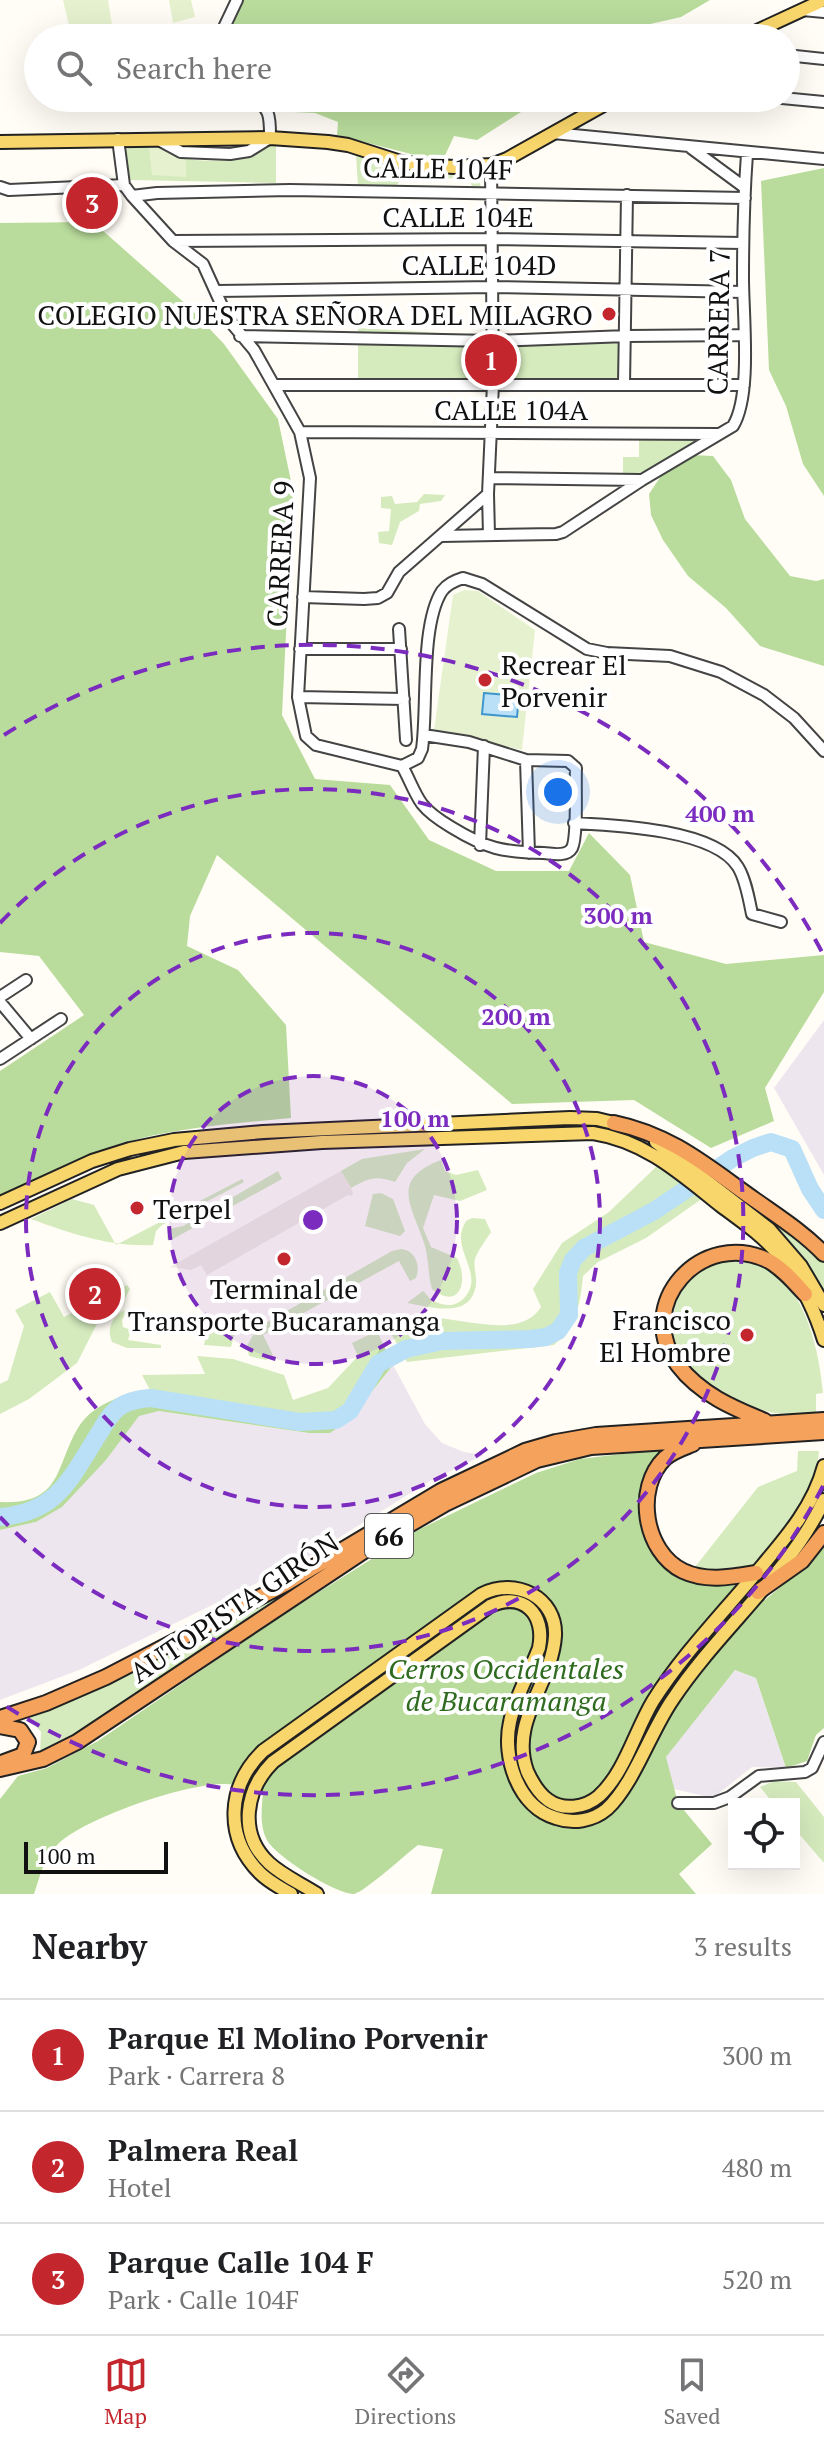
<!DOCTYPE html>
<html lang="en">
<head>
<meta charset="utf-8">
<style>
  body { margin:0; font-family:"PT Serif",serif; background:#f6f6f6; color:#202124 }
  .controls { position:absolute; right:24px; bottom:24px; display:grid; overflow:hidden; border-radius:0px; box-shadow:0 8px 32px #0002 }
  .controls button { width:72px; height:72px; display:grid; place-items:center; padding:0; border:0; border-bottom:2px solid #e0e0e0; background:#fff; color:#202124; font:40px sans-serif }
  .scale { position:absolute; left:24px; bottom:20px; width:144px; box-sizing:border-box; padding-left:8px; border:4px solid #111; border-top:0; font-size:22px; line-height:28px; white-space:nowrap; color:#111; -webkit-text-stroke:6px #fff; paint-order:stroke }
  .you { position:absolute; left:558px; top:792px; width:28px; height:28px; margin:-20px; border:6px solid #fff; border-radius:50%; background:#1a73e8; box-shadow:0 0 0 12px #1a73e833 }
  .badge { display:grid; place-items:center; width:52px; height:52px; border-radius:50%; background:#c4262e; color:#fff; font-size:26px; font-weight:700 }
  .pin { position:absolute; translate:-50% -50%; border:4px solid #fff; box-shadow:0 2px 8px #0006 }
  .list { margin:0; padding:0; list-style:none }
  h2 { display:flex; justify-content:space-between; align-items:center; height:104px; margin:0; padding:0 32px; font-size:34px }
  h2 small { font-size:26px; font-weight:400; color:#757577 }
  .list li { display:grid; grid-template-columns:52px 1fr auto; gap:24px; align-items:center; box-sizing:border-box; height:112px; padding:0 32px; border-top:2px solid #e0e0e0 }
  .list b { display:block; font-size:30px; white-space:nowrap }
  .list p { margin:0; font-size:26px; white-space:nowrap; color:#757577 }
  .list em { font-size:26px; font-style:normal; color:#757577 }
  .icon { flex:none; width:44px; height:44px; fill:none; stroke:currentColor; stroke-width:2; stroke-linecap:round; stroke-linejoin:round }
  .map { position:relative; flex:none; width:824px; height:1894px; overflow:hidden }
  .search { position:absolute; background:#fff; box-shadow:0 8px 32px #0002; left:24px; right:24px; top:24px; height:88px; display:flex; align-items:center; gap:20px; box-sizing:border-box; padding:0 28px; border-radius:44px; color:#757577; font-size:30px }
  .sheet { height:440px; background:#fff }
  nav { display:flex; justify-content:space-around; align-items:center; box-sizing:border-box; height:112px; border-top:2px solid #e0e0e0; background:#fff; font-size:22px; color:#757577 }
  nav a { display:grid; justify-items:center; gap:4px }
  nav .on { color:#c4262e }
  .map>svg:first-child { display:block }
  .industrial { fill:#eee6ef }
  .green { fill:#d5ebbd }
  .forest { fill:#b9dc9c }
  .pitch { fill:#e6f2cf }
  .plaza { fill:#f1ede2 }
  .water { fill:#b9e0f7; stroke:#3f96cf; stroke-width:2 }
  .lines { fill:none; stroke-linecap:round; stroke-linejoin:round }
  .river { stroke:#b9e0f7; stroke-width:18 }
  .minor-casing { stroke:#444; stroke-width:14 }
  .major-casing { stroke:#222; stroke-width:16 }
  .highway-casing { stroke:#222; stroke-width:18 }
  .minor { stroke:#fff; stroke-width:10 }
  .major { stroke:#f9d66b; stroke-width:12 }
  .highway { stroke:#f5a25d; stroke-width:14 }
  .ring { fill:none; stroke:#7b2cbf; stroke-width:4; stroke-dasharray:14 10 }
  .poi-dot { fill:#c4262e; stroke:#fff; stroke-width:3 }
  .labels { text-anchor:middle; dominant-baseline:central; stroke-width:8; stroke-linejoin:round; paint-order:stroke }
  .shield { fill:#fff; stroke:#585858; stroke-width:2 }
  .shield-label { font-size:26px; font-weight:bold; fill:#111 }
  .street-label { font-size:28px; fill:#111; stroke:#fff }
  .poi-label { font-size:28px; fill:#111; stroke:#fff; text-anchor:end }
  .park-label { font-size:28px; font-style:italic; fill:#2f6b1f; stroke:#fff }
  .centre { fill:#7b2cbf; stroke:#fff; stroke-width:4 }
  .ring-label { font-size:24px; text-anchor:middle; font-weight:bold; fill:#7b2cbf; stroke:#fff; stroke-width:8; stroke-linejoin:round; paint-order:stroke }
</style>
</head>
<body>
<div class="map">
<svg width="824" height="1894" viewBox="0 0 824 1894">
  <rect width="100%" height="100%" fill="#fffdf5"/>
  <path class="industrial" d="M824,1020V1175L774,1088Z
    M393,1365L425,1424L442,1443L464,1452L484,1455L430,1481L303,1560L239,1592L79,1670L0,1700V1530L36,1522L106,1460L139,1415L159,1411L309,1433L349,1420Z
    M735,1670L756,1678L786,1768L752,1767L713,1798L674,1789L665,1757Z"/>
  <path class="green" d="M276,140V183L130,180L126,177L124,151C148,132 171,157 195,160C217,162 236,159 257,154L260,148Z
    M356,155L426,174L477,175L481,187H472L470,179L461,178L401,180L395,187L358,186Z
    M112,193L119,211L102,215L89,208L71,210L68,199Z
    M358,328L493,336L626,335L623,385L358,383Z
    M713,432C684,451 659,472 623,476V457H639V434Z
    M424,494L445,495L441,501L420,504L419,511L400,522L392,545L379,543L378,532L389,531L391,509L381,508V497L392,496L395,504L417,502Z
    M425,1149L407,1163L395,1182C376,1175 368,1178 351,1188L341,1171L362,1159Z
    M441,1160L445,1171L456,1175L478,1170L487,1190L460,1201L434,1195L423,1228L431,1247L457,1258C469,1281 460,1311 432,1289C428,1275 429,1261 425,1246C413,1207 388,1180 441,1160Z
    M658,1165L703,1198L646,1238L598,1262L583,1276C580,1306 577,1323 554,1345L407,1362L387,1326C397,1322 407,1318 417,1317C453,1314 519,1343 541,1307L533,1289L562,1243L609,1212Z
    M278,1171L282,1179L171,1240L167,1239L169,1229L183,1226Z
    M242,1179L244,1182L162,1225L156,1231L153,1245C110,1247 72,1234 31,1219L72,1199L94,1205L116,1245Z
    M724,1187L817,1254L824,1262V1292L792,1245Z
    M381,1193L393,1199L405,1231L400,1236L365,1226L373,1194Z
    M472,1218L485,1219L491,1232C486,1240 478,1250 475,1259C473,1266 477,1276 476,1284C472,1320 431,1307 407,1303L423,1291C428,1296 431,1301 438,1303C447,1306 455,1306 462,1300C481,1283 466,1264 462,1246C460,1236 461,1229 466,1221Z
    M401,1249C415,1250 421,1265 416,1278L410,1281L399,1261L263,1335L273,1355L266,1360L249,1356L247,1346L257,1328L392,1251Z
    M734,1260C746,1263 760,1264 770,1271C808,1294 819,1353 823,1393L816,1394V1413C800,1413 782,1416 766,1411C735,1403 686,1374 674,1343C669,1330 673,1312 677,1300C686,1273 708,1264 734,1260Z
    M127,1285L130,1289L125,1298L103,1312L77,1363L29,1399L0,1414V1384L8,1380L24,1326L15,1310L50,1292L64,1317Z
    M129,1307L122,1320L123,1327L131,1330L128,1340L161,1345V1348H127L112,1342C105,1325 115,1315 129,1307Z
    M216,1317L238,1322L231,1347L204,1345L209,1321Z
    M377,1331L383,1344C373,1360 352,1400 338,1410C319,1426 182,1397 151,1392L142,1375L205,1374L197,1356L233,1359L284,1375L293,1400L328,1388L358,1356L352,1343Z
    M798,1451H819C815,1497 783,1532 754,1565L707,1571L695,1567L758,1487L797,1471Z
    M299,1587L89,1728L40,1754L41,1732L27,1717C122,1684 209,1631 299,1587Z
    M774,1781L796,1782L824,1817V1863L794,1828V1804H774L760,1787Z"/>
  <path class="forest" d="M240,0H710L681,17L589,38H222Z
    M256,98H560L521,112L477,140L454,136L442,162L337,135L338,122L315,113L271,111Z
    M824,168V496L803,464L786,406L769,370L761,181Z
    M93,222L188,306L224,344L278,419L293,491L282,715L315,779L390,785L429,840L496,871H569L589,833L630,875L644,942L726,964L824,955V992L765,1088L774,1121L711,1148L634,1100L512,1104L217,855L190,916L187,946L238,970L286,1025L291,1118C240,1123 188,1127 138,1139C89,1151 45,1175 0,1195V1071L84,1015L39,956L0,952V223Z
    M692,455L713,456L731,480L745,519L790,576L816,581L824,579V666L760,646L726,608L688,576L663,540L651,515L649,494L663,473Z
    M383,1344L393,1365L349,1420L330,1433H309L159,1411L139,1416L106,1460L62,1507L36,1522L0,1530V1502C63,1505 55,1466 78,1428C92,1405 118,1397 142,1390C175,1395 317,1426 338,1411C351,1402 373,1359 383,1344Z
    M663,1449L646,1473L642,1497L672,1572L693,1582L713,1585L734,1583L765,1600L817,1556L824,1545V1728L816,1735L807,1761L786,1768L756,1678L735,1670L666,1757L678,1803L712,1844L679,1874L696,1894H431L443,1849L418,1845C406,1854 366,1891 354,1894C336,1894 276,1857 267,1840C259,1825 262,1808 263,1791C251,1789 238,1784 226,1784C189,1782 84,1818 58,1844C44,1857 40,1876 34,1894H0V1799L18,1776L47,1768L98,1741L281,1616L416,1531L536,1473L580,1459Z"/>
  <path class="pitch" d="M63,0H108L114,37L72,38Z
    M169,0H191L195,17L173,23Z
    M149,146L170,151L186,161V177L152,175Z
    M464,590L478,591L535,630L522,750L434,730L453,595Z"/>
  <path class="plaza" d="M341,1171L353,1192L352,1196L348,1195L207,1275L201,1265L191,1270L170,1267Z"/>
  <path class="water" d="M484,693L519,696L517,717L482,714Z"/>
  <g class="lines">
    <path class="river" d="M0,1517C58,1512 70,1479 98,1435C104,1425 111,1412 121,1406C130,1400 141,1399 151,1398L300,1422L336,1420L350,1411L378,1364L406,1349L442,1341L530,1339L546,1337L558,1331L569,1315L568,1273L573,1260L584,1248L654,1211L733,1158L753,1148L771,1142L792,1149L810,1189L824,1210"/>
    <g class="minor-casing">
      <path id="minor" d="M802,10L824,12
        M219,38L237,0
        M786,55L824,59
        M782,98L824,102
        M553,133L824,159
        M118,139L124,185L132,196L173,241L203,264L228,319L254,350L300,432L310,478L298,697L306,736L316,745L402,766
        M157,139L181,152L230,154L249,151L270,138C270,119 271,107 252,98
        M691,148L744,187
        M0,187L9,190L124,185
        M132,196L157,193L290,190L745,198
        M173,241L492,239L743,243
        M216,291L492,287L743,292
        M240,336L492,341L627,336L744,335
        M276,385H744
        M624,385L627,195
        M300,432L719,434
        M490,478L640,480
        M488,494L489,535
        M441,536L556,534L563,532L642,480L733,426C752,395 743,317 743,278C743,237 744,195 747,154
        M303,597L364,599L378,598L387,593L399,572L488,494L493,384L491,165
        M399,629L406,740
        M300,649H401
        M298,697L404,699
        M526,760L529,853
        M402,766L418,758L422,749C428,707 420,625 442,591C447,584 454,581 463,578L482,584L587,649L607,653L670,656L721,672L764,695L794,718L824,751
        M402,766C409,778 414,793 422,804C429,813 441,821 451,827C487,849 502,852 544,853C552,854 567,857 572,848C578,836 575,784 576,768L568,761L526,760L469,742L424,735
        M574,823C614,825 715,829 738,867C746,880 749,900 752,914L781,922
        M480,845L484,746
        M0,997L26,980
        M0,1002L31,1039
        M0,1059L61,1019
        M678,1803H714L730,1797L759,1776L805,1772L812,1768L824,1742"/>
    </g>
    <g class="major-casing">
      <path id="major" d="M742,38L824,0
        M0,142L270,138L328,142L348,145L401,162L422,165L454,167L491,165L507,159L616,98
        M656,1142L769,1229L801,1266L824,1305
        M0,1203L92,1161L130,1149L174,1140L263,1132L570,1118L597,1119L622,1125
        M0,1223L118,1169L184,1152L322,1142L593,1133C645,1141 680,1173 720,1205C740,1220 761,1234 777,1253C799,1278 814,1308 824,1340
        M291,1894C281,1888 269,1882 260,1873C224,1837 227,1786 263,1751L482,1594C515,1577 557,1597 555,1636C552,1684 509,1721 527,1771C532,1782 538,1793 548,1800C563,1811 585,1808 599,1796C625,1772 635,1731 653,1701C682,1655 721,1615 756,1573C783,1541 813,1508 824,1466
        M317,1894C302,1884 283,1876 269,1863C238,1834 245,1790 273,1762L490,1606C523,1591 546,1614 539,1648C530,1672 515,1697 510,1722C502,1757 518,1807 556,1818C573,1824 593,1821 607,1809C634,1784 651,1730 673,1699C718,1631 790,1573 824,1500"/>
    </g>
    <g class="highway-casing">
      <path id="highway" d="M614,1123C672,1135 708,1167 755,1200C779,1217 804,1233 824,1254
        M765,1421C733,1408 700,1394 678,1365C632,1305 702,1227 769,1261C783,1269 794,1282 805,1294
        M693,1444C683,1448 673,1451 665,1458C634,1488 644,1552 683,1571C706,1582 732,1577 756,1573
        M758,1592L802,1561L824,1533
        M0,1718L46,1703L106,1677L287,1583L441,1491L525,1451L556,1442L596,1435L824,1420
        M0,1726L20,1730L28,1742L23,1755L4,1762
        M0,1769L43,1759L77,1742L364,1551L445,1504L537,1460L591,1447L824,1432"/>
    </g>
    <use href="#minor" class="minor"/>
    <use href="#major" class="major"/>
    <use href="#highway" class="highway"/>
  </g>
  <circle cx="313" cy="1220" r="144" fill="#7b2cbf" fill-opacity=".12"/>
  <g class="ring">
    <circle cx="313" cy="1220" r="144"/>
    <circle cx="313" cy="1220" r="287"/>
    <path d="M0 923A431 431 0 1 1 0 1517"/>
    <path d="M823 1486A575 575 0 0 1 4 1705M4 735A575 575 0 0 1 823 954"/>
  </g>
  <g class="poi-dot">
    <circle cx="609" cy="314" r="8"/>
    <circle cx="485" cy="680" r="8"/>
    <circle cx="137" cy="1208" r="8"/>
    <circle cx="284" cy="1259" r="8"/>
    <circle cx="747" cy="1335" r="8"/>
  </g>
  <g class="labels">
    <rect class="shield" x="365" y="1514" width="48" height="44" rx="6"/>
    <g class="shield-label">
      <text x="389" y="1536">66</text>
    </g>
    <g class="street-label">
      <text transform="translate(438 168) rotate(1)">CALLE 104F</text>
      <text x="458" y="216">CALLE 104E</text>
      <text x="479" y="264">CALLE 104D</text>
      <text transform="translate(718 322) rotate(-89)">CARRERA 7</text>
      <text x="511" y="409">CALLE 104A</text>
      <text transform="translate(280 554) rotate(-87)">CARRERA 9</text>
      <text transform="translate(234 1607) rotate(-34)">AUTOPISTA GIRÓN</text>
    </g>
    <g class="poi-label">
      <text x="593" y="314">COLEGIO NUESTRA SEÑORA DEL MILAGRO</text>
      <text x="501" y="664" text-anchor="start">Recrear El<tspan x="501" dy="32">Porvenir</tspan></text>
      <text x="153" y="1208" text-anchor="start">Terpel</text>
      <text x="284" y="1288" text-anchor="middle">Terminal de<tspan x="284" dy="32">Transporte Bucaramanga</tspan></text>
      <text x="731" y="1319">Francisco<tspan x="731" dy="32">El Hombre</tspan></text>
    </g>
    <g class="park-label">
      <text x="506" y="1668">Cerros Occidentales<tspan x="506" dy="32">de Bucaramanga</tspan></text>
    </g>
  </g>
  <circle cx="313" cy="1220" r="12" class="centre"/>
  <g class="ring-label">
    <text x="720" y="822">400 m</text>
    <text x="618" y="924">300 m</text>
    <text x="516" y="1025">200 m</text>
    <text x="415" y="1127">100 m</text>
  </g>
</svg>
<div class="controls">
<button><svg class="icon" aria-label="locate" viewBox="0 0 24 24"><circle cx="12" cy="12" r="6"/><path d="M12 2v4M12 18v4M2 12h4M18 12h4"/></svg></button>
</div>
<div class="scale">100 m</div>
<div class="you"></div>
<div class="pin badge" style="left:491px;top:360px">1</div>
<div class="pin badge" style="left:95px;top:1294px">2</div>
<div class="pin badge" style="left:92px;top:203px">3</div>
<div class="search"><svg class="icon" aria-label="search" viewBox="0 0 24 24"><circle cx="10" cy="10" r="6"/><path d="M15 15l6 6"/></svg>Search here</div>
</div>
<section class="sheet">
<h2>Nearby<small>3 results</small></h2>
<ul class="list">
<li><span class="badge">1</span><div><b>Parque El Molino Porvenir</b><p>Park · Carrera 8</p></div><em>300 m</em></li>
<li><span class="badge">2</span><div><b>Palmera Real</b><p>Hotel</p></div><em>480 m</em></li>
<li><span class="badge">3</span><div><b>Parque Calle 104 F</b><p>Park · Calle 104F</p></div><em>520 m</em></li>
</ul>
</section>
<nav>
<a class="on"><svg class="icon" aria-label="map" viewBox="0 0 24 24"><path d="M3 6l6-2 6 2 6-2v14l-6 2-6-2-6 2zM9 4v14M15 6v14"/></svg>Map</a>
<a><svg class="icon" aria-label="directions" viewBox="0 0 24 24"><path d="M12 3l9 9-9 9-9-9zM9 14v-3h6M13 9l2 2-2 2"/></svg>Directions</a>
<a><svg class="icon" aria-label="saved" viewBox="0 0 24 24"><path d="M7 4h10v16l-5-4-5 4z"/></svg>Saved</a>
</nav>
</body>
</html>
